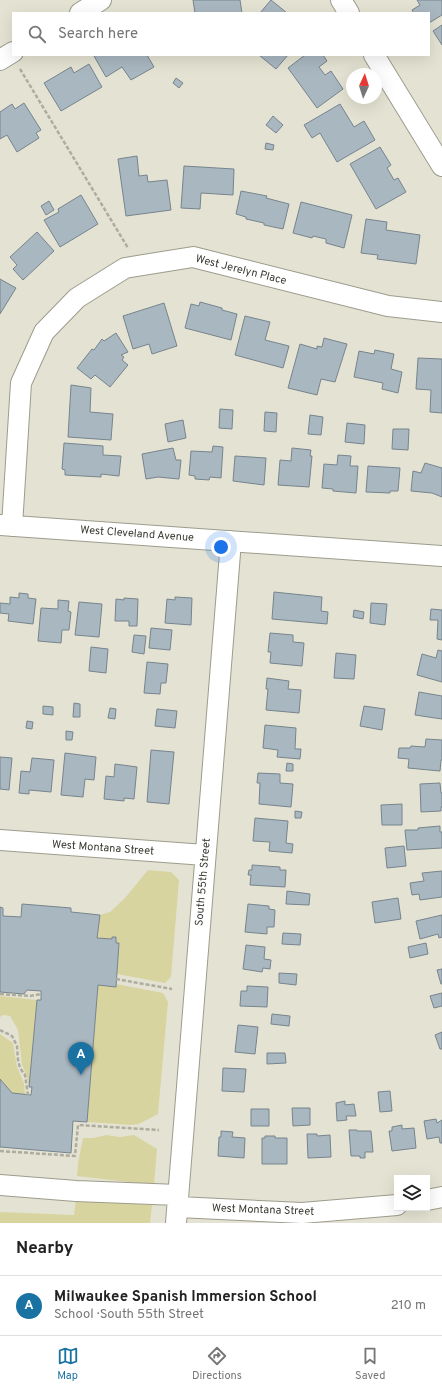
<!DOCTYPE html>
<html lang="en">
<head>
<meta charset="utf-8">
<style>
  body { margin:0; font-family:Overpass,sans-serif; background:#f2f2f2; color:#222 }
  .controls { position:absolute; right:12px; bottom:12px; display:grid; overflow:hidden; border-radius:0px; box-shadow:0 4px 16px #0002 }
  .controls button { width:36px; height:36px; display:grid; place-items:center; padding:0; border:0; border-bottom:1px solid #e0e0e0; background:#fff; color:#222; font:20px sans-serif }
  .compass { position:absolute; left:346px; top:68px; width:36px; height:36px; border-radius:50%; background:#fff; box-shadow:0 4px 16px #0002; rotate:4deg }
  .you { position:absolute; left:221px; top:547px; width:14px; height:14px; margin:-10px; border:3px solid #fff; border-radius:50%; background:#1a73e8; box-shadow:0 0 0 6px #1a73e833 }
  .badge { display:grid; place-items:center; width:26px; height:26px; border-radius:50%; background:#1a72a2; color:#fff; font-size:13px; font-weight:700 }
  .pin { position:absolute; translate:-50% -33px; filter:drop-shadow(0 1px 2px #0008) }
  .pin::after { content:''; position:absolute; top:21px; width:14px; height:12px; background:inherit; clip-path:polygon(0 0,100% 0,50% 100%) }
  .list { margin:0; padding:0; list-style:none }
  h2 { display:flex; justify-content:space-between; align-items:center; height:52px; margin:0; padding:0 16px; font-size:17px }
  h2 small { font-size:13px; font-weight:400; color:#767676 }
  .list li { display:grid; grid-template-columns:26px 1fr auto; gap:12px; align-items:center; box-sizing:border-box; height:60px; padding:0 16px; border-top:1px solid #e0e0e0 }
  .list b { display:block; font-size:15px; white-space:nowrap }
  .list p { margin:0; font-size:13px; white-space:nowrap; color:#767676 }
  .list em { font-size:13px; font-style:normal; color:#767676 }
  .icon { flex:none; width:22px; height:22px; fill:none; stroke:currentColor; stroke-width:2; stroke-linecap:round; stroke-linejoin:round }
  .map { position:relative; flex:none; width:442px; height:1223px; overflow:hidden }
  .search { position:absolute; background:#fff; box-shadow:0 4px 16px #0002; left:12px; right:12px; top:12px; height:44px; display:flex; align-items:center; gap:10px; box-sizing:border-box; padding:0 14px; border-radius:0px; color:#767676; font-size:15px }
  .sheet { height:112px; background:#fff }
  nav { display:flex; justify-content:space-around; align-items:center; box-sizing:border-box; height:56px; border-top:1px solid #e0e0e0; background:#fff; font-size:11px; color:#767676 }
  nav a { display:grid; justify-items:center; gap:2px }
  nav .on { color:#1a72a2 }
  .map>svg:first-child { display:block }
  .green { fill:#d8d49f }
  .building { fill:#a9b7c1; stroke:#77848d }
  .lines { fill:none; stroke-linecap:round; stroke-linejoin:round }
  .minor-casing { stroke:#9c9c8d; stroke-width:22 }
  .path { stroke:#adac9f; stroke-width:2.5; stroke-dasharray:4 2; stroke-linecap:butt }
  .minor { stroke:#fff; stroke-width:20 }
  .labels { text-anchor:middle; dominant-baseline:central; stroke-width:3; stroke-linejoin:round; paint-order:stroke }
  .street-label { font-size:11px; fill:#393933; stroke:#fff }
</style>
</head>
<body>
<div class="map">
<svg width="442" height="1223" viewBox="0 0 442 1223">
  <rect width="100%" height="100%" fill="#e4e3d3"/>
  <path class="green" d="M148,870L171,872L179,880L171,977L165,983L117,974L119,944L116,943V937H112V939L97,938L100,915L110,912L125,898Z
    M116,984L163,993L168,1002L158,1114L139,1124L131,1125L87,1122L98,985L116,987Z
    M0,996L37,1000L29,1087L27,1078L22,1064L18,1030L10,1016L3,1015L0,1017Z
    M0,1034L13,1043L17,1067L24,1083L25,1094L12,1093L0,1079Z
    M106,1135L120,1137L134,1135L157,1149L154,1185L77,1176L78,1163L83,1138H93Z
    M76,1199L152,1205L150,1223H0V1212L74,1215Z"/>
  <path class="building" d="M193,0H240L242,13H195Z
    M271,0L287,13H260Z
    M417,0H442V15L429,23V13H414L412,10L420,5Z
    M442,25V45L433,31Z
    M96,55H147L154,67L131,80L122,67L106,77L94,56Z
    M259,55H288L276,69Z
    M305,55H323L327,61L319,67L325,75L331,71L343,89L317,108L288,68Z
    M89,64L102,87L61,111L44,83L71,67L74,73Z
    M176,78L183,83L179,88L173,83Z
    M24,103L41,130L36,133L39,138L17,152L7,135L0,139V112L12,104L15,109Z
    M340,104L354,127L364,121L375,140L337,162L320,133L312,138L304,125Z
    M273,116L283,125L276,133L266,125Z
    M266,143L274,145L273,150L265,149Z
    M380,147L391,165L387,168L394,180L398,178L406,192L376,209L350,164Z
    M137,156L139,176L147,175L148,182L167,180L171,210L126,216L118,159Z
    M184,166L234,169L233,195L201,193L200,209L181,208Z
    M241,191L267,196L266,198L289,204L283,229L264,225V223L246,219V217L236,214Z
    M81,195L98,224L60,247L44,220L59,212L58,209Z
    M49,201L54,210L46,215L41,206Z
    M301,202L352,215L344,248L326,243V239L313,236L312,238L293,233Z
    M366,219L387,222L386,230L420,235L416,264L377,259L378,255L361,253Z
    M37,232L54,251L23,280L13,269L17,265L10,257Z
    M0,279L16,288L0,314Z
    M200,302L222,308V310L237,314L231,340L185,328L191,304L199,306Z
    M164,303L177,346L152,354L149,344L133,349L123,316Z
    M245,316L270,322L265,340L289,346L283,368L235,355Z
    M116,333L128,352L121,355L124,357L122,360L128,365L110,387L95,375L91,379L77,368L92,349L94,350L102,339L104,341Z
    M324,338L347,344L335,382L321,379L317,395L288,388L300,344L317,349V346L322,347Z
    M375,350L394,354L391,369L402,372L398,393L382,389L383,383L354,377L359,351L374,354Z
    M418,358L442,359V413L430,412L431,390L416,389Z
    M71,385L91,388L90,412L113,414L111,440L68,437Z
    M220,409L233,410L232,429L219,428Z
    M265,412L277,413L276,432L264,431Z
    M310,415L323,417L321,435L308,434Z
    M183,420L186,438L168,442L165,424Z
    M347,423L365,425L364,444L345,442Z
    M393,429H409L408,450L392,449Z
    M64,443L103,446V455L121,456L119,476L101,474V477L65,475V470L62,469Z
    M213,446L223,447L221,478L210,477L209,480L195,479V476L189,475L191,451L212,452Z
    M173,448L176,460H181L179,479L158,477L146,479L142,454Z
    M292,448L311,450L310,456H312L309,487L278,485L280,460L291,461Z
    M338,455L351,456L350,466H358L356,493L333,491V489L322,488L324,464L337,465Z
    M235,456L266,458L264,485L233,481Z
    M425,463L442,468V497L432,493L411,491L413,471L421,473Z
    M368,466L400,468L398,491H390V493L366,492Z
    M274,592L322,597L321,611L328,612L327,624L272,619Z
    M19,593L28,594V598L36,599L33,624L8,621L9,614L0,613V603L10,604V597L19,598Z
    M175,597L192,598L191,625L165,623L167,599L175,600Z
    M124,598L138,599L137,626H129V621H115L116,599L124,600Z
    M58,600L69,601L68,611L71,612L69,630H62L61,643L38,641L41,608L58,609Z
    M79,602L102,604L99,637L75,635Z
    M371,603L387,604L385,625L370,623Z
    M431,609L442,610V640L437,639L438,620H430Z
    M354,610L364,612L363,619L353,617Z
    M151,628L172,630L170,650L149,648Z
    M270,633L293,635V642L304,643L302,666L270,663L271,652H268Z
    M134,635L146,636L144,654L132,652Z
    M91,647L108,649L106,673L89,671Z
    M438,650L442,651V682L417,675L422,654L436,658Z
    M336,653L356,655L354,679L334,678Z
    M147,662L168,664L166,683H161L160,694L144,693Z
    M267,678L289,681L288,689L301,690L299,713L266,710L268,689H266Z
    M419,692L442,696V719L415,715Z
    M74,703L80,704V717H73Z
    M43,706L53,707V715L43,714Z
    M364,706L385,709L382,730L360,726Z
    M110,708L116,709L115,719L108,718Z
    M157,709L177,711L175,728L155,726Z
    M27,721L33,722L32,729L26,728Z
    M265,725L296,728L295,749H301L300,759L277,757L278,750L263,748Z
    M66,731L73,732L72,740H66Z
    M426,739L442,740V760H441L440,771L408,768L409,759L398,758L399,748H410L411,746L425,747Z
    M151,750L174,752L169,804L147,802Z
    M65,753L96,757L94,780L85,779L83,797L61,795Z
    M0,757L12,758L9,790L0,789Z
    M32,758L54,760L51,792L29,790V794L19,793L21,771L30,772Z
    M287,763L293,764V771H286Z
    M115,764L137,767L134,799L124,798V801L104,799L106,776L114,777Z
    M258,773L280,774V783L293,784L291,807L259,804L260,783H257Z
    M440,783L441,793H442V807H441V811L421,812L420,784Z
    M402,804V825H382L381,805Z
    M295,811L302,812L301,818H295Z
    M255,818L288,821L286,843L293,844L292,853L269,851L270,842L253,841Z
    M440,826V832H442V848L407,850L405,830H418V828Z
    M404,846L406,866L387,868L385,848Z
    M252,865L280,867V870H286L285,887L250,885L251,875H248L249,870H252Z
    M442,871V897L420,900L419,894L412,895L410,883L424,881L422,873Z
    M287,891L310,894L309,905L286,904Z
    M398,898L401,919L375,923L372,902Z
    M22,904L71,908V912L100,915L97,938L112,939V937H116V943H119L116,987L98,985L87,1122L73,1121L71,1153L0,1147V1079L12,1093L31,1095L32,1087H29L37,1000H41V991L27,990L24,994L0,992V907L3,908V916L21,917Z
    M248,904L269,906V909L275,910L274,927H267V934L245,932Z
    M442,915V937L439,938L438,934L420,939L416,921Z
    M283,933L301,934L300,945L282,944Z
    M426,943L428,954L410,958L408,947Z
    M246,945L265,947L264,959L271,960L270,969L263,968L262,972L243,969Z
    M442,969V984H441L437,970Z
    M279,973L297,974L296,985L279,983Z
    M247,986L268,987L267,1007L240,1006L241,991H247Z
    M442,993V1006L434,1008L430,996Z
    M272,1014L290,1016L289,1026L271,1024Z
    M238,1025L258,1027L255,1054L235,1052Z
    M442,1032V1049H440L435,1035Z
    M267,1053H285L286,1063L267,1064Z
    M223,1068L246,1069L244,1092L222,1091Z
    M390,1091L392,1111L380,1112L378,1092Z
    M345,1101V1105L354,1104L356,1116H346L347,1120L337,1121L336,1103Z
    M292,1108H310V1125L293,1126Z
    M251,1109H269V1126H251Z
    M436,1119L437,1123L442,1120V1143H440L439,1137L427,1139L424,1121Z
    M402,1125V1129L414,1128L416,1148L392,1151L389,1131H392V1127Z
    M349,1130H357V1131H371L373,1152H365V1158H360V1156H351Z
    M221,1131L233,1132L232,1137L245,1138L244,1158L218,1156L219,1137H221Z
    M307,1134H317V1136L330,1135L331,1157L308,1158Z
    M265,1136H275V1138H287V1164H262V1138H265Z"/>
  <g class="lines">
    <g class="minor-casing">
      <path id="minor" d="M341,0L349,13
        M80,13L101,0
        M374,55L442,166
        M0,60L13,52
        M0,525L442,556
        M12,526L21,383L44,332L77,298L125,268L193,257L388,306L442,312
        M0,840L205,855
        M0,1185L76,1191L178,1195
        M427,1200L442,1197
        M178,1207L302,1213L397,1205
        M176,1223L231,541"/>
    </g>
    <path class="path" d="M20,69L128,248
      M116,979L172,989
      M0,994L30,996L41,994
      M0,1030L12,1036L17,1046L18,1060L20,1068L25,1075L28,1095
      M0,1151L75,1156L78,1125L159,1130"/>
    <use href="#minor" class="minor"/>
  </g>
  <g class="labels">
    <g class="street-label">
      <text transform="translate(241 270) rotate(14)">West Jerelyn Place</text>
      <text transform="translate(137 534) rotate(4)">West Cleveland Avenue</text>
      <text transform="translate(103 848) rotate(4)">West Montana Street</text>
      <text transform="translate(203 882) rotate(-85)">South 55th Street</text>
      <text transform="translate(263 1210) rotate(2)">West Montana Street</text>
    </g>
  </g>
</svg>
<div class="controls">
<button><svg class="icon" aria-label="layers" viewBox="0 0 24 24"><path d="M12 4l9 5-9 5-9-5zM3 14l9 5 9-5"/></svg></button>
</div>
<svg class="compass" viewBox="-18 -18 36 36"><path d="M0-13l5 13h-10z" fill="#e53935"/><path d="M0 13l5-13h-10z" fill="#767676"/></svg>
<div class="you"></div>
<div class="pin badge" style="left:81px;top:1075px">A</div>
<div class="search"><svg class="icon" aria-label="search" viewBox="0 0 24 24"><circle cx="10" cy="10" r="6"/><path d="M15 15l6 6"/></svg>Search here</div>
</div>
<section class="sheet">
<h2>Nearby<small></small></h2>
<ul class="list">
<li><span class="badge">A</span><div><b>Milwaukee Spanish Immersion School</b><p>School · South 55th Street</p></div><em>210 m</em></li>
</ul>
</section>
<nav>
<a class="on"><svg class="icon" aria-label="map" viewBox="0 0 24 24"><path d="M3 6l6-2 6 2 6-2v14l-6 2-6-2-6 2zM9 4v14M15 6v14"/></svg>Map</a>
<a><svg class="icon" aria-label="directions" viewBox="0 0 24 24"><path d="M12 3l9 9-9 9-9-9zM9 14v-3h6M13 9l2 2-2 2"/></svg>Directions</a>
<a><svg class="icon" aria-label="saved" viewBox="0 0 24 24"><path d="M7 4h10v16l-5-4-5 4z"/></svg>Saved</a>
</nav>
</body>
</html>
